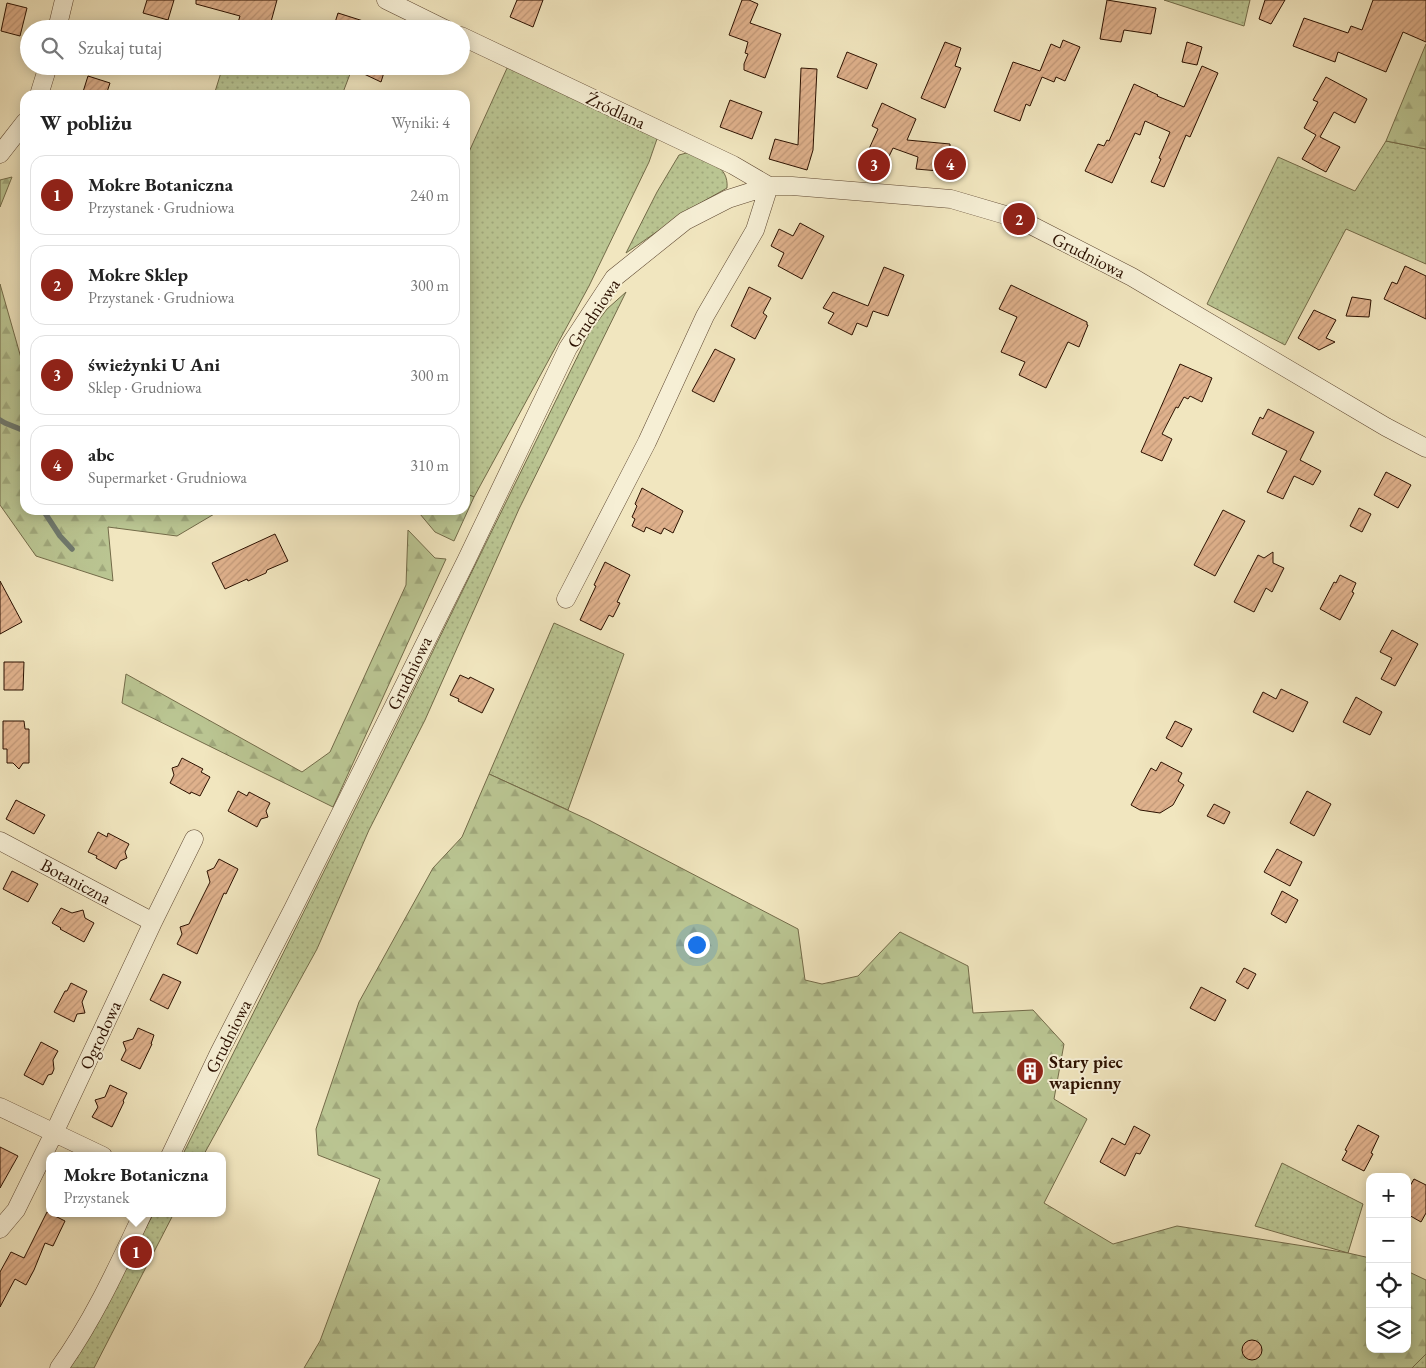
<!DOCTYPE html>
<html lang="pl">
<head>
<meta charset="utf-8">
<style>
  body { margin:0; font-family:"EB Garamond",serif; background:#f6f6f6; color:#222 }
  .controls { position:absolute; right:15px; bottom:15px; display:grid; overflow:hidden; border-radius:10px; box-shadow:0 2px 12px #0003 }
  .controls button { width:45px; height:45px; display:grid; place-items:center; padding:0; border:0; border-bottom:1px solid #e0e0e0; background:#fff; color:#222; font:25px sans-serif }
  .you { position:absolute; left:696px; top:944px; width:18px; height:18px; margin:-12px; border:4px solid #fff; border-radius:50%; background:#1a73e8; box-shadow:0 0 0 8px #1a73e833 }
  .badge { display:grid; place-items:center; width:32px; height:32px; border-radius:50%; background:#8f2418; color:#fff; font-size:16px; font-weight:700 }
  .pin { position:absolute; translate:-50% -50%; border:2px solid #fff; box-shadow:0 1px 5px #0006 }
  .popup { position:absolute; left:46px; top:1152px; width:180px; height:65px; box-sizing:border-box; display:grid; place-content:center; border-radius:10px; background:#fff; filter:drop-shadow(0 1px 4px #0005); font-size:16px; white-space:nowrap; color:#767676 }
  .popup b { font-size:19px; color:#222 }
  .popup::after { content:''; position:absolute; left:50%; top:100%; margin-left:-10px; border:10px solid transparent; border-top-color:#fff }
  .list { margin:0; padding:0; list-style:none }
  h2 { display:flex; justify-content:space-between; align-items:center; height:65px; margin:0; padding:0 20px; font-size:21px }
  h2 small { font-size:16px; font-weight:400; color:#767676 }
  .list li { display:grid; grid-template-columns:32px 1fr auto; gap:15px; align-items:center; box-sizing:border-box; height:80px; margin:0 10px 10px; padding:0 10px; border:1px solid #e0e0e0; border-radius:15px }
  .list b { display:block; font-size:19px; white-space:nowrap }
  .list p { margin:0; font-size:16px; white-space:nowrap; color:#767676 }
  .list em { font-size:16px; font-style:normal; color:#767676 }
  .icon { flex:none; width:28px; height:28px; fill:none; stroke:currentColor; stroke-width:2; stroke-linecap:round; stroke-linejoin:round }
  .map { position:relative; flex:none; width:1426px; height:1368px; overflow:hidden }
  .search { position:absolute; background:#fff; box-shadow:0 2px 12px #0003; left:20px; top:20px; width:450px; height:55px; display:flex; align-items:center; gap:12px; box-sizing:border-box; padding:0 18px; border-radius:28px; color:#767676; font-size:19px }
  .panel { position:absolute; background:#fff; box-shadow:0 2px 12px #0003; left:20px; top:90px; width:450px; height:425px; border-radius:15px }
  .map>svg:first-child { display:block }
  .grass { fill:url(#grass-dots); stroke:#736b49 }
  .forest { fill:url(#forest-firs); stroke:#736b49 }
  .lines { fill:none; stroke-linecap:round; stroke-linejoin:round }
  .stream { stroke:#6f796e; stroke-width:5.5 }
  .building { fill:url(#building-hatch); stroke:#2c1100 }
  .minor-casing { stroke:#5d4630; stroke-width:19 }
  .minor { stroke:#f6efd5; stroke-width:18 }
  .labels { text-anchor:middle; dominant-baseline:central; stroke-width:4; stroke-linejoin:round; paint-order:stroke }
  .street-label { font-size:18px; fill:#2c1100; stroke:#f6efd5 }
  .poi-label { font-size:18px; font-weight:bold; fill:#2c1100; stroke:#f6efd5; text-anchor:start }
</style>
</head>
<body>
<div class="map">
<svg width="1426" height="1368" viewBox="0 0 1426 1368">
  <defs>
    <pattern id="grass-dots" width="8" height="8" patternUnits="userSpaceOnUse" patternTransform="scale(1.25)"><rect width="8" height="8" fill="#bac592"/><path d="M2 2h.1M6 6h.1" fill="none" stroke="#a0a87c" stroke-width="1.8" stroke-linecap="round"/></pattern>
    <pattern id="forest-firs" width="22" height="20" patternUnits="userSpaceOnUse" patternTransform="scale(1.25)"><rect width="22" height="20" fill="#bac592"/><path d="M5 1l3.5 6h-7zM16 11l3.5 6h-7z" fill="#a0a87c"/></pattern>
    <pattern id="building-hatch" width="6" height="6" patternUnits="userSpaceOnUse" patternTransform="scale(1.25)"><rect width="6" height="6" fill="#dfb18c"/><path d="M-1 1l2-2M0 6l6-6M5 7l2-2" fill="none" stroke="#c09777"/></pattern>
  </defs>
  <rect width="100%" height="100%" fill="#f1e6bf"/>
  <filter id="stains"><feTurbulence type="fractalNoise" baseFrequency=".004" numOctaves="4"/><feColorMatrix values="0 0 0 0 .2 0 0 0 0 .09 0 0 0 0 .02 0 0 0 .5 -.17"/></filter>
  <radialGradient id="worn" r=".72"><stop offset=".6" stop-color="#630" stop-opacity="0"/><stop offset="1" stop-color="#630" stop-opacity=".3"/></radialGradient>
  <path class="grass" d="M1164,0H1250L1244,26Z
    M223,66H325L350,74L342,95H214Z
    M508,66L658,136L649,162L589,286L474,497L465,493V153L468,154Z
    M1386,141L1426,149V264L1346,229L1285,345L1207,304L1278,157L1355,191Z
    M690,152C707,161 729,165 727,188L690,209L626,253L657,192L679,155Z
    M626,292L519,509L425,720L369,830L317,949L203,1156H182L379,761L589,333L607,309Z
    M554,623L624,654L568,810L489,774Z
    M1282,1163L1363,1204L1348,1253L1255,1226Z
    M154,1213H174L94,1368H69Z
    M1426,1354V1368H1412Z"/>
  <path class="forest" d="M1426,44V149L1386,141Z
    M12,177L0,207V180Z
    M0,284L25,372V510H221L177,536L108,527L113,581L36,556L0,505Z
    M465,493L474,497L454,541L435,532L420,514L413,510H465Z
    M408,530L435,558L446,559L333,807L122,703L126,674L302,772L330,752L406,585Z
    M489,774L589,820L798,929L805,980L822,984L858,976L900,932L968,966L973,1013L1033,1010L1064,1044L1054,1099L1087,1119L1044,1203L1113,1244L1177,1226L1348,1253L1370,1258V1349H1407V1271L1426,1280V1354L1412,1368H304L320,1341L380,1179L318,1155L316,1129L359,1002L433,868L462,837Z"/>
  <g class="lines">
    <path class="stream" d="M0,420L5,423L25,431
      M43,510L60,536L72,549"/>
  </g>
  <path class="building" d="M147,0H174L168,20L143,13Z
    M196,0H277L269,29H236L240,16L196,4Z
    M517,0H543L533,27L510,17Z
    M742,0H749L758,4L750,23L781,34L765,78L744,70V64L748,54L745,53L748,42L729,35Z
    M1107,0L1156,8L1151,34L1124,30L1121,42L1100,39Z
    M1265,0H1285L1271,24L1259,19Z
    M1373,0H1426V42L1403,32L1386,72L1338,52L1335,62L1293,46L1304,18L1348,33L1351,26L1362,30Z
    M7,3L27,8L20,36L1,31Z
    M338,13L379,26L378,29H333Z
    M1063,40L1080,47L1065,81L1056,77L1054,82L1042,77L1030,106L1026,104L1020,121L994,111L1013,62L1040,71L1051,44L1060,48Z
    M945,42L961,48L955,66L961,68L945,108L921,98Z
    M1187,42L1202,47L1197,65L1182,62Z
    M847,52L877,64L867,89L837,77Z
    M347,66H386L381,82Z
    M1202,66L1218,73L1190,137L1186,135L1164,187L1151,182L1161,159L1159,158L1170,132L1145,121L1140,135L1135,133L1112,183L1085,171L1098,144L1104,146L1107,140L1109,141L1134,84L1158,95L1157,96L1184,107Z
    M801,68L817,69L813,150L807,170L769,159L775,139L798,145Z
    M88,76L110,83L106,95H82Z
    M1326,77L1367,99L1355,123L1334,112L1320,137L1340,147L1326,172L1302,159L1316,135L1304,128L1318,102L1313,100Z
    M730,100L762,112L752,139L720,127Z
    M882,103L916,119L907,140L950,144V172L916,169L918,157L893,148L882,171H862L864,160L878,129L872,126Z
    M800,223L824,236L802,279L778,266L784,253L771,246L779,229L793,236Z
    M1405,266L1426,276V319L1384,299L1392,282L1397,284Z
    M884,267L904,275L888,316L873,311L867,327L857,323L852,335L828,323L834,313L823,308L833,292L868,306Z
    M1011,285L1087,322V325H1088L1079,347L1068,342L1046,388L1019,375L1025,362L1001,352L1017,317L999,309Z
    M749,287L771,298L763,313L767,316L755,339L731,326Z
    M1352,297L1371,300L1369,317L1346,316Z
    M1314,310L1336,320L1326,338L1335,342L1319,350L1298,338Z
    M715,349L735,359L714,402L692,391Z
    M1180,364L1212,378L1202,402L1190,396L1188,399L1184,397L1178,408L1176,407L1162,434L1172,439L1162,461L1141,452Z
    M1268,409L1314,432L1300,460L1321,471L1313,485L1294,476L1283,499L1267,492L1287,451L1252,434L1260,417L1263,419Z
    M1386,472L1411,485L1398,508L1374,495Z
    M642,488L683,511L673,533L664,528L661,534L646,527L644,532L632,526L635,519L632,517L637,506L635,504Z
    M1359,508L1371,514L1362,532L1350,526Z
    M1223,510L1245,521L1215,576L1194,565Z
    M275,534L288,561L267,570L266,573L248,581L247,579L225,589L212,563Z
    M1273,552V563L1284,568L1272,592L1266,588L1254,612L1234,602L1258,555L1264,558Z
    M605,562L630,575L617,602L620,603L613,617L609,615L601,630L580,620L596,586L594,585Z
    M1340,575L1356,583L1352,592L1354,593L1340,620L1320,609L1334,582L1336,583Z
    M0,581L22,622L0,634Z
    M1392,630L1418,644L1395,686L1381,679L1392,658L1380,652Z
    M4,662H24L23,690H4Z
    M460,675L469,679L470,677L494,689L482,713L458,701L459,699L450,695Z
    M1281,689L1308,702L1293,732L1253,712L1263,692L1276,699Z
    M1356,697L1382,712L1370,735L1343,722Z
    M3,721H24L25,729H29V763H23L19,769L13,763H7V749H3Z
    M1175,721L1192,729L1182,747L1166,738Z
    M182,758L203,769L201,772L210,777L200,796L191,792L190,794L170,783L174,775L172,768L178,766Z
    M1161,762L1182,773L1178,781L1184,785L1173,805L1160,813L1140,810L1131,805L1151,768L1156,771Z
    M238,791L247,796L249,792L270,803L266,811L268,817L261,819L257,827L228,811Z
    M1307,791L1331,804L1314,836L1290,823Z
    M16,800L45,815L34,834L6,819Z
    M1214,804L1230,812L1224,824L1207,816Z
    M98,832L107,837L108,833L129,844L125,852L127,858L120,861L116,869L96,858L97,856L88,852Z
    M1277,849L1302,862L1290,886L1264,872Z
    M219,859L238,869L226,894L224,893L197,954L177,944L182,934L180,927L189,924L210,882L207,871L214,868Z
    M12,871L38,884L28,902L3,889Z
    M1282,891L1298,900L1286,923L1271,914Z
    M61,908L72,913L83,910L85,918L94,923L84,942L60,929L61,928L52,923Z
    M1244,968L1256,974L1248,989L1236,982Z
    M163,974L181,982L168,1009L150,1000Z
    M71,983L87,991L82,1002L85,1013L77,1014L74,1022L54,1012L65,991H67Z
    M1201,987L1226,1000L1215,1021L1190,1008Z
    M138,1028L154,1035L151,1044H152L140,1069L121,1060L126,1050L123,1042L133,1039Z
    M41,1042L58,1051L53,1060L54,1069L52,1074L48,1075L43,1085L24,1075Z
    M1020 1071a10 10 0 1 1 20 0a10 10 0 1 1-20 0Z
    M110,1085L127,1093L123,1101L124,1102L112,1127L92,1117L98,1107L95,1100L105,1097Z
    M1358,1125L1379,1136L1371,1153L1373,1154L1364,1171L1342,1160L1347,1151L1345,1150Z
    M1134,1126L1150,1135L1140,1154L1136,1153L1125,1176L1100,1162L1112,1138L1125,1145Z
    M0,1147L18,1156L0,1188Z
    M1414,1179L1426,1185V1213L1421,1222L1407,1214V1191Z
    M47,1212L65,1221L53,1246L45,1243L34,1270L26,1285L15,1279L0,1307V1272L11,1252L24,1258Z
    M1242 1350a10 10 0 1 1 20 0a10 10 0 1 1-20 0Z"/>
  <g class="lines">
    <g class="minor-casing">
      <path id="minor" d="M386,0L445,29
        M57,29L64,0
        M461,36L733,165L769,186L755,230L705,316L647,442L566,599
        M39,95L48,66
        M0,154L25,122
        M0,841L153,922
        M0,1107L103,1156
        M170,1156L219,1053L293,909L466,561L568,348L614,278L685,221L728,199L769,186H792L951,199L1019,219L1132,277L1386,427L1426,448
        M0,1229L16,1210L54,1133L153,922L194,839
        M59,1368C93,1321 118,1266 143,1213"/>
    </g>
    <use href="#minor" class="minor"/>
  </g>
  <defs>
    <g id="building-disc" transform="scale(1.4375)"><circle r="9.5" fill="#8f2418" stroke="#f6efd5"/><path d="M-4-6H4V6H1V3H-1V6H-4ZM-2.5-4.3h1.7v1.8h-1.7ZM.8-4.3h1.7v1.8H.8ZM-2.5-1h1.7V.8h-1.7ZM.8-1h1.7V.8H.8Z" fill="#fff"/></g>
  </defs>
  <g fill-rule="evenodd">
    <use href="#building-disc" x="1030" y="1071"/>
  </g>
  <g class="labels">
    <g class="street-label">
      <text transform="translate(616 110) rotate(25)">Źródlana</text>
      <text transform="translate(1089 255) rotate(27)">Grudniowa</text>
      <text transform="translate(593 313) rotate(-56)">Grudniowa</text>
      <text transform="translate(409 673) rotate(-64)">Grudniowa</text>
      <text transform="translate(76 881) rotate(28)">Botaniczna</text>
      <text transform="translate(100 1035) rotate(-65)">Ogrodowa</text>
      <text transform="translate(228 1036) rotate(-63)">Grudniowa</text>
    </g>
    <g class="poi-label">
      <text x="1049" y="1061">Stary piec<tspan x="1049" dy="21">wapienny</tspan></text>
    </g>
  </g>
  <rect width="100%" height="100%" filter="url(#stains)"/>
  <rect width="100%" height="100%" fill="url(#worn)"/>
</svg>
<div class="controls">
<button>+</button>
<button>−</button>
<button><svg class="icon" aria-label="locate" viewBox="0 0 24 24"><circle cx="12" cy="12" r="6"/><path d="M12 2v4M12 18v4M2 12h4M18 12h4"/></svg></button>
<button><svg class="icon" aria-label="layers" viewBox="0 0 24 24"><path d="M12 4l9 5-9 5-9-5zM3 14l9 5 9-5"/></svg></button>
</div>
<div class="you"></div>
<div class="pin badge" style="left:136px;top:1252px">1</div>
<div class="popup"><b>Mokre Botaniczna</b>Przystanek</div>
<div class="pin badge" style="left:1019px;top:219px">2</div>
<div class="pin badge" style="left:874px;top:165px">3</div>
<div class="pin badge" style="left:950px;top:164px">4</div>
<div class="search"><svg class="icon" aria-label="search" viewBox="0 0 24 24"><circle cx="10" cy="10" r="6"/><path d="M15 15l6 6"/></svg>Szukaj tutaj</div>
<section class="panel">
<h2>W pobliżu<small>Wyniki: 4</small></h2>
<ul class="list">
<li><span class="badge">1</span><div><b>Mokre Botaniczna</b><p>Przystanek · Grudniowa</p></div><em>240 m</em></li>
<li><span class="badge">2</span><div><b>Mokre Sklep</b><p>Przystanek · Grudniowa</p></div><em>300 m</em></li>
<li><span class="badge">3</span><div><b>świeżynki U Ani</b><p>Sklep · Grudniowa</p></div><em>300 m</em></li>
<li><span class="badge">4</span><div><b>abc</b><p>Supermarket · Grudniowa</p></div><em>310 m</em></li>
</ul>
</section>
</div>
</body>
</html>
